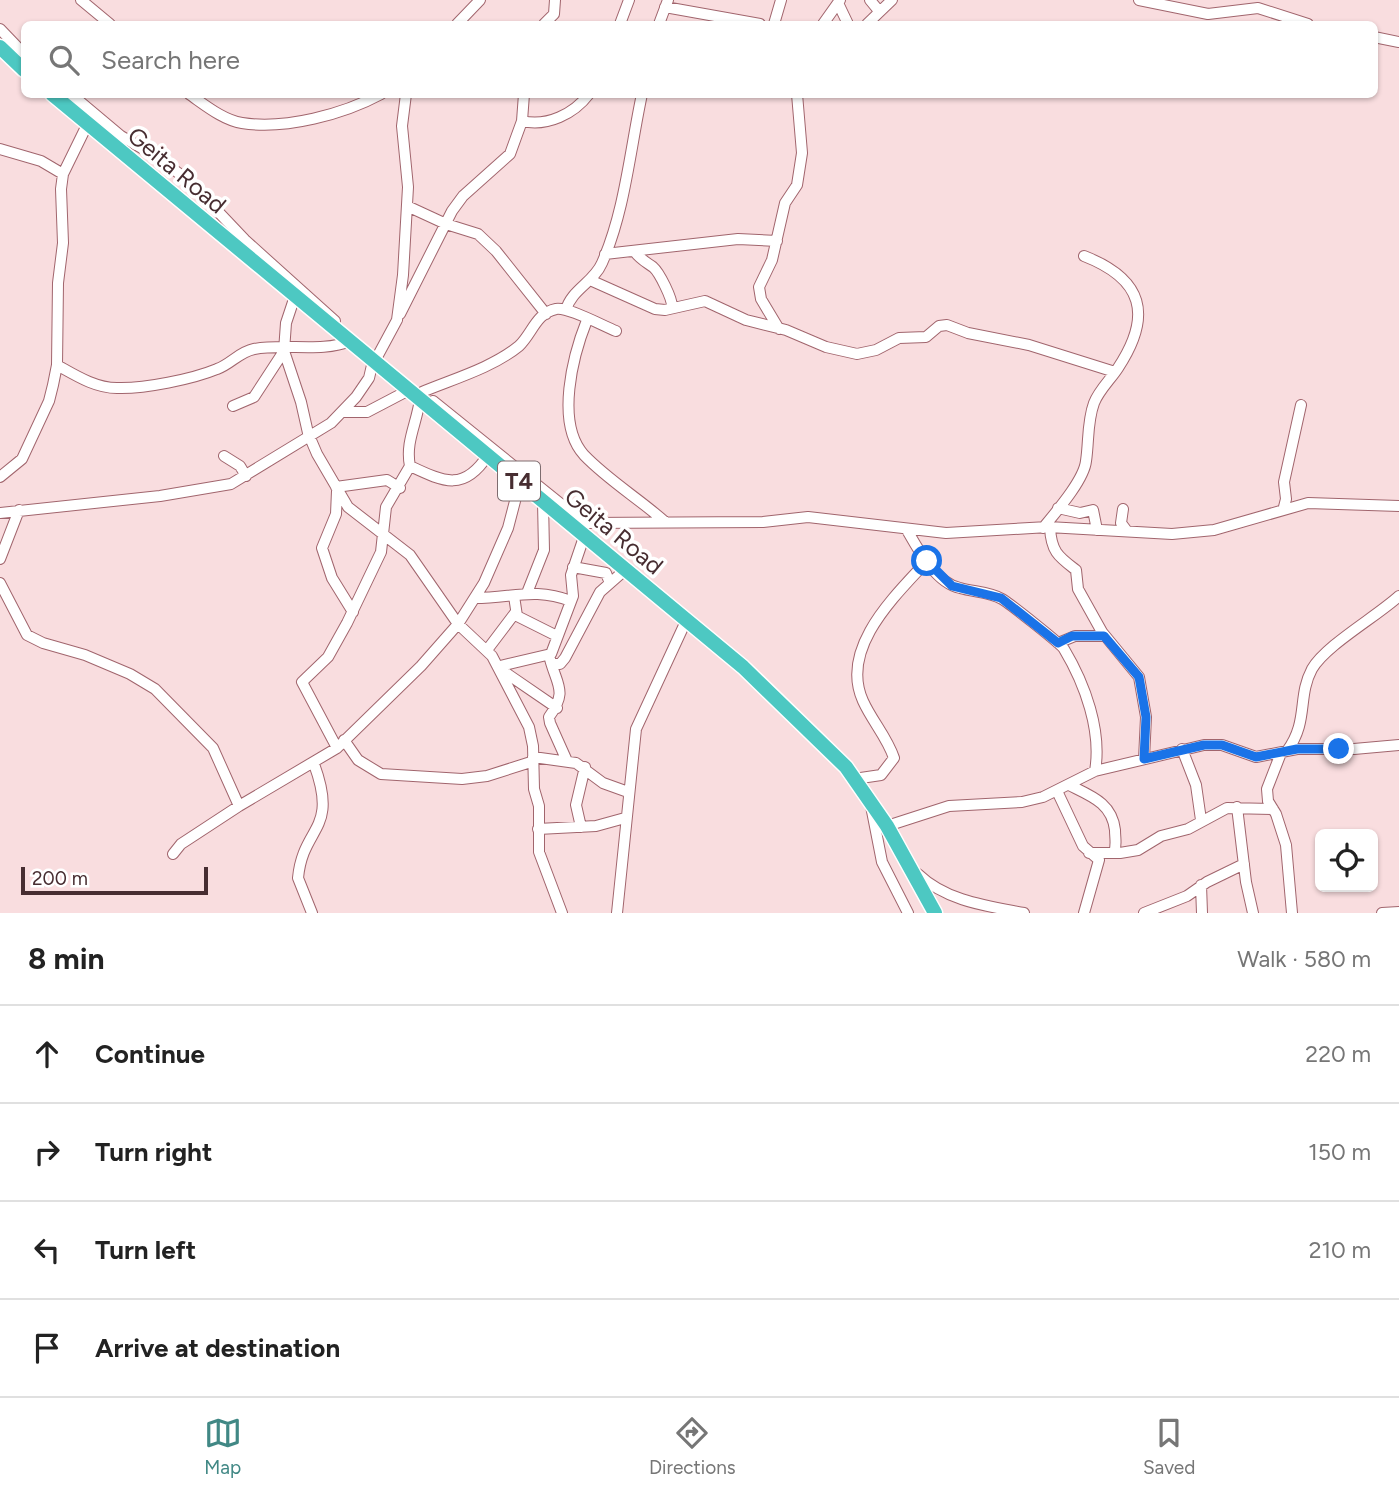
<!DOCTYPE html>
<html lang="en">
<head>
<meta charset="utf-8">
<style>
  body { margin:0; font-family:Figtree,sans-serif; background:#f2f2f2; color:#222 }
  .controls { position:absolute; right:21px; bottom:21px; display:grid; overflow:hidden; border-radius:10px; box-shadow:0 2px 5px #0004 }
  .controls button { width:63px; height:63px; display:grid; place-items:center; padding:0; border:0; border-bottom:2px solid #e0e0e0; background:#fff; color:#222; font:35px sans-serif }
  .scale { position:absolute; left:21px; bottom:18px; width:187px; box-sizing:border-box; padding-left:7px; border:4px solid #472d31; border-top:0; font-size:19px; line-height:24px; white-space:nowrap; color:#472d31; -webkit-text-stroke:5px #fff; paint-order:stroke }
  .stop { position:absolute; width:21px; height:21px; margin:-16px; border:5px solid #1a73e8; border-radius:50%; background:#fff }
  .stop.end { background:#1a73e8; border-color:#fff; box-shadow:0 2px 7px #0008 }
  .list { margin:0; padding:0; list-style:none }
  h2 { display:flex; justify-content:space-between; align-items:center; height:91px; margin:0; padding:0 28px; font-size:30px }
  h2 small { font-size:23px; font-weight:400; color:#767676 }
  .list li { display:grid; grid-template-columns:46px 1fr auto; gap:21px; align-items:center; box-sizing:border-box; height:98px; padding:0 28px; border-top:2px solid #e0e0e0 }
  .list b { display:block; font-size:26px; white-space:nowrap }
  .list em { font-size:23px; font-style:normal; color:#767676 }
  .icon { flex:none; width:38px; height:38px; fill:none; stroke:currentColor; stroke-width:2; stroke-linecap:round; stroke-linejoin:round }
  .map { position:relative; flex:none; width:1399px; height:913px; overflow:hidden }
  .search { position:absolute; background:#fff; box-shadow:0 2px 5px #0004; left:21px; right:21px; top:21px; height:77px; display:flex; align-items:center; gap:18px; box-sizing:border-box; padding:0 24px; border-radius:10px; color:#767676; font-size:26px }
  .sheet { height:483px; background:#fff }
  nav { display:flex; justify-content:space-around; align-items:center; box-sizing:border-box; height:98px; border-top:2px solid #e0e0e0; background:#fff; font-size:19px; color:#767676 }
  nav a { display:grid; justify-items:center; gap:4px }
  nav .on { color:#418885 }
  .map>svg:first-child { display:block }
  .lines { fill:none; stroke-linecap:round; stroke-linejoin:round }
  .minor-casing { stroke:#a1656d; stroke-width:12 }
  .highway-casing { stroke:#fff; stroke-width:17 }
  .minor { stroke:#fff; stroke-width:10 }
  .highway { stroke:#4dc8c2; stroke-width:14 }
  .route { stroke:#1a73e8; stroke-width:9 }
  .labels { text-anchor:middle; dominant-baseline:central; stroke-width:7; stroke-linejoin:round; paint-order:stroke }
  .shield { fill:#fff; stroke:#7e6c6f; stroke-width:2 }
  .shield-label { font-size:23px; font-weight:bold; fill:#472d31 }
  .street-label { font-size:24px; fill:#472d31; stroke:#fff }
</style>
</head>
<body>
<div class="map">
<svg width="1399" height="913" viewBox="0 0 1399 913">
  <rect width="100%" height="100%" fill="#f9dddf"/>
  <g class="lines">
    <g class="minor-casing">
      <path id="minor" d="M81,0L110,24
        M870,0L879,11
        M1139,0L1208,14L1258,8L1308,24
        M838,3L848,24
        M665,7L760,24
        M457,24L480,0
        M544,24L554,14L555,0
        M620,24L629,0
        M659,24L668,0
        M774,24L781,0
        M823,24L840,0
        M867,24L892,0
        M0,29L24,54
        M1374,37L1399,42
        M71,94L121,136L157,157L189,181L245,240L335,321
        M189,94C205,105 223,120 242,123C285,130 344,114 381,94
        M522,121C547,127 574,114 589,94
        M0,149L41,161L63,174
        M407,206L446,224L478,234L496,251L546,314
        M635,252C640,259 646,262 653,267C659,272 673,299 672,308
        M605,254L738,239L777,241
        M590,280L655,309L665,310L705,301L746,320L786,330L826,347L857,354L876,350L899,338L926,337L939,326L947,325L968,333L1029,345L1115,372
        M295,296L286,323L284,351L301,402L308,433L317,454L348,507L410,555L458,624L492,656L529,727L533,746L534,789L539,806V852L562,913
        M566,310C571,290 594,282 602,263C625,211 630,150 642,94
        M400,314L452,211L463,196L510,154L522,121L524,94
        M587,320C573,355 555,423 584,455C608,480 638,498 664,521
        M779,329L761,299L759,287L772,260L785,203L797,185L802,153L797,94
        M376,359L397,320L403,275L408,187L402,126L406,94
        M57,365C75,375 95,388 117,388C144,389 193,379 217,369C231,364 239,352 254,349C285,343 322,353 350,341
        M422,392C453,379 492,368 519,346C532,334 536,313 556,309C569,307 603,326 616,331
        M420,399C417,423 405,442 410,466C444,482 464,492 488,455
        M433,401L582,521
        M233,406L254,397L284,351
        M343,412H367L409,390
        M224,456L240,466L246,476
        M0,477L22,459L49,401L53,385L57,365L58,283L63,243L61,189L63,174L87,125
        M336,487L387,480L400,488
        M337,491L336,514L322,548L332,578L353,612
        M1284,507L1286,499L1284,482L1301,405
        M1058,508L1080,513L1093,510L1097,530
        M1123,509L1121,523L1127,531
        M0,513L160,496L231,484L331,423L356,397L369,378L373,361
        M566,519L585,523L763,522L808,517L946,533L1048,527L1172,534L1214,530L1308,503L1399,506
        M1050,527C1051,552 1059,557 1076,570L1078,589L1102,632L1139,677L1146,717L1144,759
        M1043,528C1056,512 1084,480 1086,461C1089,441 1087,422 1094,403C1099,390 1111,379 1118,368C1153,315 1143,279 1084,256
        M907,530C919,551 936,583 960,588C974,592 990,592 1002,599C1009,603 1061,644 1064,649C1085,684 1102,731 1095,771
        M0,559L19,510
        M573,567L606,573L609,581
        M0,583L27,635L43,643L85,655L130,674L155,689L213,748L239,806
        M527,593L544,550L543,502
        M514,596L517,616L557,636
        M475,598C513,598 534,587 571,601
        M1058,643L1075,636H1104
        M487,650L515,613
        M550,659C557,686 568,691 549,717L550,723L567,761
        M552,664H560L565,658L600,592L625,570
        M500,666L551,654L573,596L571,575L584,537
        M503,671L557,708
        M344,740L358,760L381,774L462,779L487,776L534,761
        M337,748L302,682L328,657L347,623L381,552L386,507L410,466
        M1182,749L1196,785L1201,820
        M1287,751C1309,721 1297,697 1312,669C1326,645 1376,617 1399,596
        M1281,753L1267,789L1268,801L1276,814L1286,845L1292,913
        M533,757L576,763L603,783L628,792
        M854,779L881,775L894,758C887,737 872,721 863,701C839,648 895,596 927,561
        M1069,785C1091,796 1112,803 1115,830C1115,839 1117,845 1114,853
        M1057,791L1083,846L1099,860L1084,913
        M871,806L882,862L908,913
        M1237,807L1246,882L1253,913
        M887,826L949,806L1022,802L1043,797L1095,771L1204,745H1222L1256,757L1297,749H1354L1399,745
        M581,827L576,805L585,767
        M538,829L596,826L625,818
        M1089,853H1120L1138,850L1161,836L1188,829L1227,808L1273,809
        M173,854L181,844L239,806L337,748L421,666L458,624L484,583L508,528L520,482
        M918,874C946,901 987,906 1024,913
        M1201,885L1202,913
        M312,913L298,878C303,825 339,832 314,764
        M617,913L636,729L686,621
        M1144,913L1187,896L1207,882L1244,864
        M1382,913L1399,912"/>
    </g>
    <g class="highway-casing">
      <path id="highway" d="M0,47L24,70
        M52,94L743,667L846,767L887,826L935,913"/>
    </g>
    <use href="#minor" class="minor"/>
    <use href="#highway" class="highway"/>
  </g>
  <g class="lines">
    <path class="route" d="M927,561L952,586L1001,598L1058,643L1072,636H1104L1139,677L1146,717L1144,759L1204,745H1222L1256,757L1297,749H1339"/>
  </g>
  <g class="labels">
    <rect class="shield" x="498" y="461.5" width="42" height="39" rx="5"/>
    <g class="shield-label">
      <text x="519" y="481">T4</text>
    </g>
    <g class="street-label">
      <text transform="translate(177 170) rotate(40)">Geita Road</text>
      <text transform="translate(614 531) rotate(40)">Geita Road</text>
    </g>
  </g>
</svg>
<div class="controls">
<button><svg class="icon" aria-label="locate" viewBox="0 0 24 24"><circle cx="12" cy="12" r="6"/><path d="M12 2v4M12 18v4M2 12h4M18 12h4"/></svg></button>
</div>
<div class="scale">200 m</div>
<div class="stop" style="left:927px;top:561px"></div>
<div class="stop end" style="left:1339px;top:749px"></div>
<div class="search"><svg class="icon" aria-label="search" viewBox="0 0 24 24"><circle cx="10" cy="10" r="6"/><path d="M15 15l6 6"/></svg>Search here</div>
</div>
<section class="sheet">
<h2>8 min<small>Walk · 580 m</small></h2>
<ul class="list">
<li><svg class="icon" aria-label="ahead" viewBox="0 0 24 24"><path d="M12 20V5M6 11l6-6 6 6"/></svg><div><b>Continue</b></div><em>220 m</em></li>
<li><svg class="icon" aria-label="right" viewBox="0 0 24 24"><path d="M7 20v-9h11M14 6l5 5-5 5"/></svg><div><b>Turn right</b></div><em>150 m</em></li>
<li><svg class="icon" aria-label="left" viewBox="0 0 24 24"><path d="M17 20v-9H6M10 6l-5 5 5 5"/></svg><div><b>Turn left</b></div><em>210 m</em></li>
<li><svg class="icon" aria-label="arrive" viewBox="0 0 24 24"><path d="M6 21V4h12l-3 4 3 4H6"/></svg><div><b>Arrive at destination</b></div></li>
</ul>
</section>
<nav>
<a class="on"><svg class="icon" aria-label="map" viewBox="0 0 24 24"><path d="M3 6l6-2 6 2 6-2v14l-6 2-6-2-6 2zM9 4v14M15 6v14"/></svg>Map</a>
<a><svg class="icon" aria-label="directions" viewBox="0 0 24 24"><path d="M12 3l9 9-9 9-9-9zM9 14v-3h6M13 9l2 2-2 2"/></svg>Directions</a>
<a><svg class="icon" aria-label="saved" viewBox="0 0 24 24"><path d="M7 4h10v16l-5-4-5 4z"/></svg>Saved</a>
</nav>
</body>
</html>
